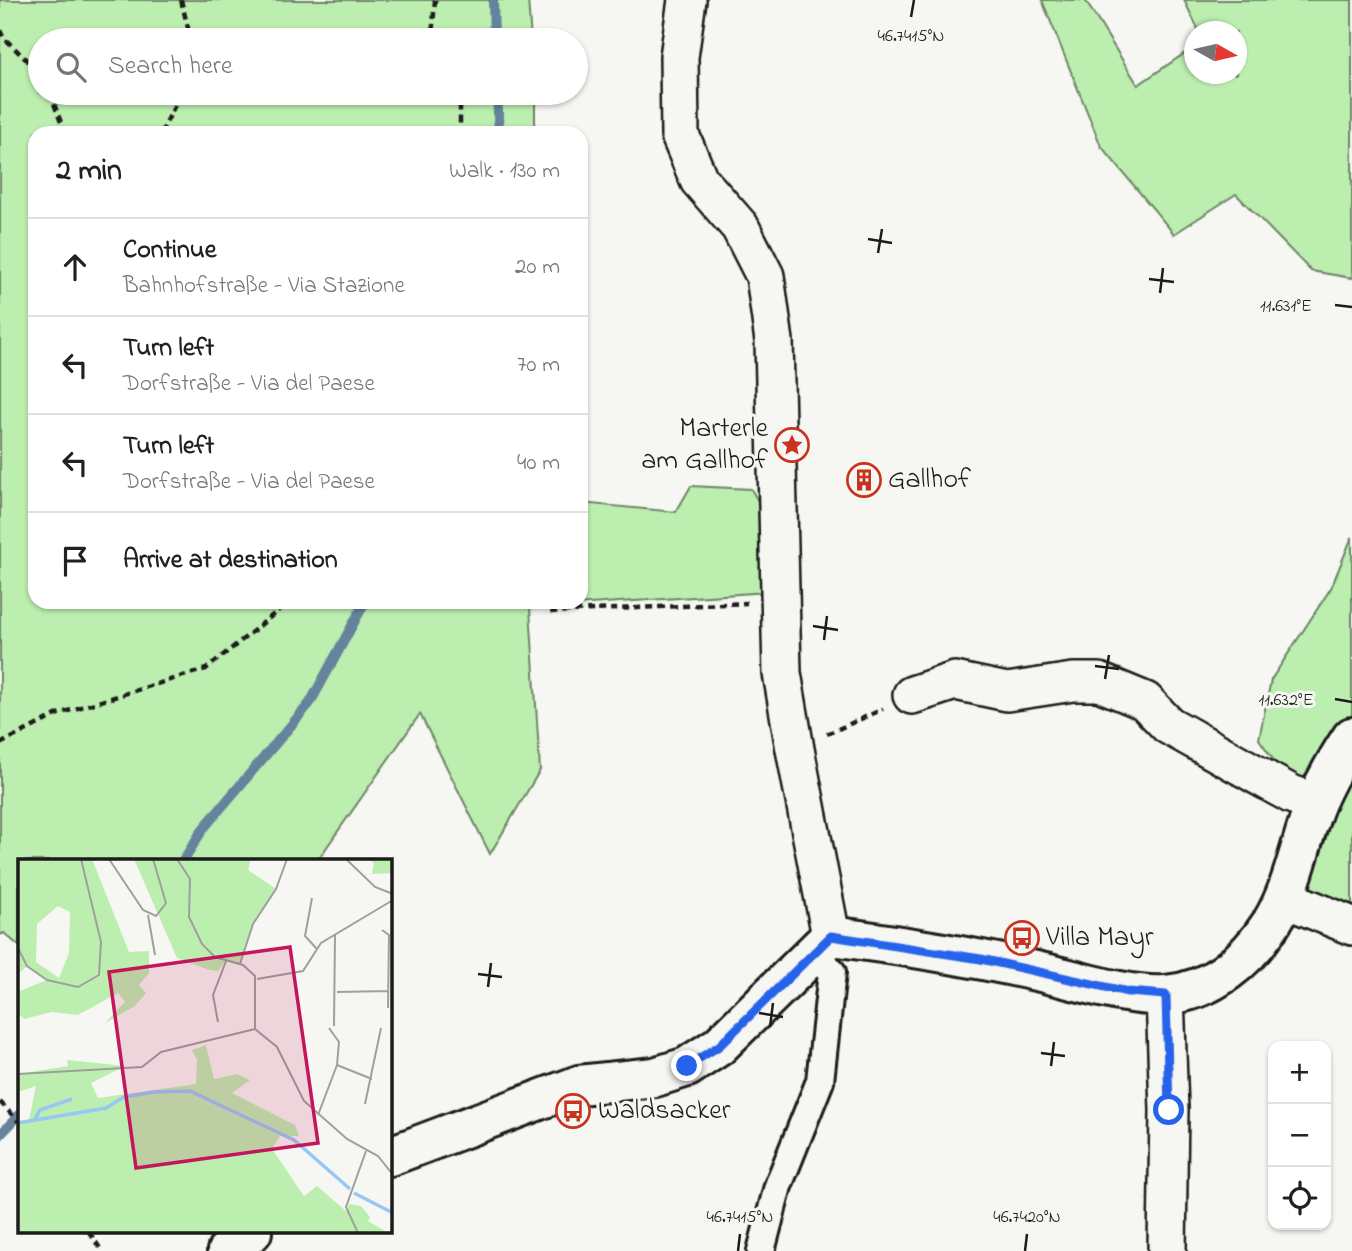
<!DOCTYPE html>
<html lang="en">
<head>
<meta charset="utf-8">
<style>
  body { margin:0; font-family:"Indie Flower",sans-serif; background:#f2f2f2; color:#202124 }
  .controls { position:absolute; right:21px; bottom:21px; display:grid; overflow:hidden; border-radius:14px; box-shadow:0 2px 5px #0004 }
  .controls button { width:63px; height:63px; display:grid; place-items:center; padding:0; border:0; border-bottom:2px solid #e0e0e0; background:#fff; color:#202124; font:35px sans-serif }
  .compass { position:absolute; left:1184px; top:21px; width:63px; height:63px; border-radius:50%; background:#fff; box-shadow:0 2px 5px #0004; rotate:98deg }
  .stop { position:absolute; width:21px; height:21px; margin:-16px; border:5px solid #2563eb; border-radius:50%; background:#fff }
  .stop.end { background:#2563eb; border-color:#fff; box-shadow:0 2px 7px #0008 }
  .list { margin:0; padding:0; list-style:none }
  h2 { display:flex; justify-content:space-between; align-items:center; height:91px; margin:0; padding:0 28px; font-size:30px }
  h2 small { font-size:23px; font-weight:400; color:#757577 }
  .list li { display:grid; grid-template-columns:46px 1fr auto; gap:21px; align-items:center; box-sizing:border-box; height:98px; padding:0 28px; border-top:2px solid #e0e0e0 }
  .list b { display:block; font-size:26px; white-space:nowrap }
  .list p { margin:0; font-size:23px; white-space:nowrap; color:#757577 }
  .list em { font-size:23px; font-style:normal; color:#757577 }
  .icon { flex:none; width:38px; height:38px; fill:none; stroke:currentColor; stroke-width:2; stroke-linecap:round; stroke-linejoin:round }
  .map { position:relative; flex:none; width:1352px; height:1251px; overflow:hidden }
  .search { position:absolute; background:#fff; box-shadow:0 2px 5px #0004; left:28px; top:28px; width:560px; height:77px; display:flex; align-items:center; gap:18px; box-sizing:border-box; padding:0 24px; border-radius:38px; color:#757577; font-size:26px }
  .panel { position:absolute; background:#fff; box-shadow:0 2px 5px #0004; left:28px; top:126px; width:560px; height:483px; border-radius:21px }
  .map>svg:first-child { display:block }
  .green { fill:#bceeaf; stroke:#6c8566; stroke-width:2 }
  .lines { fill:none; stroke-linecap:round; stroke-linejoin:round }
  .stream { stroke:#66839d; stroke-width:10 }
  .pedestrian-casing { stroke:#1c1c1c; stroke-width:32 }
  .minor-casing { stroke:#1c1c1c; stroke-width:42 }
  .tertiary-casing { stroke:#1c1c1c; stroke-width:44 }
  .path { stroke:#1c1c1c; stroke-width:4.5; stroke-dasharray:7 5; stroke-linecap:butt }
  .pedestrian { stroke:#f6f6f2; stroke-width:26 }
  .minor { stroke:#f6f6f2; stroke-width:37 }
  .tertiary { stroke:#f6f6f2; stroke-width:38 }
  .route { stroke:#2563eb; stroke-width:9 }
  .ticks { fill:none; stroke:#1c1c1c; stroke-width:2.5 }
  .labels { text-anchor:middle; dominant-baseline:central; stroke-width:6; stroke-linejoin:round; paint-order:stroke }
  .poi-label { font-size:28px; fill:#1c1c1c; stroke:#f6f6f2; text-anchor:start }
  .inset-river { fill:none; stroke:#97c7f3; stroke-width:3.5 }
  .inset-road { fill:none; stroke:#9f9f9c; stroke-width:2 }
  .view { fill:#c2185b; fill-opacity:0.15; stroke:#c2185b; stroke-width:3.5 }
  .inset-edge { fill:none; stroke:#1c1c1c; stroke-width:3.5 }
  .ticks-label { font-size:18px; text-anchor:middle; fill:#1c1c1c; stroke:#f6f6f2; stroke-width:6; stroke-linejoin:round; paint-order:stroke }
</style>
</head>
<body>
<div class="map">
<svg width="1352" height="1251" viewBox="0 0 1352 1251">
  <rect width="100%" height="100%" fill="#f6f6f2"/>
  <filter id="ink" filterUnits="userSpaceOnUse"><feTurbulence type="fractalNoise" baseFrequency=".0143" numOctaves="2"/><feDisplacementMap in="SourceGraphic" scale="14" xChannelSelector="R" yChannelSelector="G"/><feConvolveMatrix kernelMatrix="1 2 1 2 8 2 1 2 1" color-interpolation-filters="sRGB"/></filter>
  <g filter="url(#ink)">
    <path class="green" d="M0,0H528L531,40H40V93H535V133H35V602H581V503L676,512L691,486L751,489L762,508L768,592L530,608L540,770L490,854L420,714L317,861H19V946L4,933L0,935Z
      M1042,0H1085L1138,85L1194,47V74H1236V32L1199,31L1184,0H1352V278L1311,271L1236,194L1174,234L1101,146Z
      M1352,537V926L1284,898L1316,803L1277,765L1259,739L1271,680L1331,588Z"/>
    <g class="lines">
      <path class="stream" d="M493,0L494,40
        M497,93L499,133
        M183,861L203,829L310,703L365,602
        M0,1135L19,1115"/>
      <g class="pedestrian-casing">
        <path id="pedestrian" d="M761,1251L778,1186L820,1081L832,972L814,952"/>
      </g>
      <g class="minor-casing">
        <path id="minor" d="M687,0L679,57L680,135L699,180L740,227L765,276L774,341L782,673L795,749L831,936
          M912,695L955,681L1007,692L1073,682H1099L1145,701L1168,725L1291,794L1316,803
          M1284,898L1352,926
          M1165,995L1169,1110L1167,1251"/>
      </g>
      <g class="tertiary-casing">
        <path id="tertiary" d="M390,1156L579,1085L655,1077L687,1067L719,1046L831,936C900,945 968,956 1036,971C1074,979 1129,998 1166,995C1213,991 1248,959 1272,922C1294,886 1300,841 1316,802C1326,779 1338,758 1352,737
          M227,1251L252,1232"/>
      </g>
      <path class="path" d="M181,0L191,40
        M435,0L433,26L438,40
        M0,30L3,37L40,73
        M50,93L65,133
        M456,93L460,106V133
        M161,133L181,93
        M545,602L549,612L747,603
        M827,734L883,709
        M0,744L58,714L206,669L279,610L284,602
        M0,1102L19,1122
        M89,1232L102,1251"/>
      <use href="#pedestrian" class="pedestrian"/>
      <use href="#minor" class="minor"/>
      <use href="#tertiary" class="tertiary"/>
    </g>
  </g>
  <g class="lines" filter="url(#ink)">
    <path class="route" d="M687,1066L719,1046L831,936L981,959L1128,992L1166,995L1169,1110"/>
  </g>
  <path class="ticks" d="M911,17L914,0M868,239L892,243M878,253L882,229M1149,279L1174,282M1160,293L1163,268M1335,305L1352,307M813,626L838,630M824,640L827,616M1095,666L1119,669M1105,679L1109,655M1335,699L1352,702M478,974L502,977M488,987L491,963M759,1013L783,1017M770,1027L773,1003M1041,1053L1065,1056M1051,1066L1054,1042M738,1251L740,1234M1025,1251L1027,1234"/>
  <defs>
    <g id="sight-ring" transform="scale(1.75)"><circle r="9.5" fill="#f6f6f2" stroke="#c8321e" stroke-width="1.5"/><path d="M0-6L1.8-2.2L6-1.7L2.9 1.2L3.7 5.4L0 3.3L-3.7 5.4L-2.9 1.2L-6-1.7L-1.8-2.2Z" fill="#c8321e"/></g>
    <g id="building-ring" transform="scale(1.75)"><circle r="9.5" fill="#f6f6f2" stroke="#c8321e" stroke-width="1.5"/><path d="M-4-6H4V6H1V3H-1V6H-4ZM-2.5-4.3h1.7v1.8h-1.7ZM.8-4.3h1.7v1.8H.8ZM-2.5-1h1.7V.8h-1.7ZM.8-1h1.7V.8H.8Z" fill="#c8321e"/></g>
    <g id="bus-ring" transform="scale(1.75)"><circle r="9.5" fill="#f6f6f2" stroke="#c8321e" stroke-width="1.5"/><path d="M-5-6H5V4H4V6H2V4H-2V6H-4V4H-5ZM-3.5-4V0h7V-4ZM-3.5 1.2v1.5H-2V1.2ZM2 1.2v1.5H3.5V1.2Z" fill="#c8321e"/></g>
  </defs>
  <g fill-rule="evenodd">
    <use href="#sight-ring" x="792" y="445"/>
    <use href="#building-ring" x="864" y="480"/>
    <use href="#bus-ring" x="1022" y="938"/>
    <use href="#bus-ring" x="573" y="1111"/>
  </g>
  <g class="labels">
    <g class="poi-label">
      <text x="768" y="429" text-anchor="end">Marterle<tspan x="768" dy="32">am Gallhof</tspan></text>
      <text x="888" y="480">Gallhof</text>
      <text x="1046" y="938">Villa Mayr</text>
      <text x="598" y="1111">Waldsacker</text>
    </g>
  </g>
  <g transform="translate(18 859)">
    <rect width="374" height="374" fill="#f6f6f2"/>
    <path d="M0,0H74L111,93L131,92V114L121,126L128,134L117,147L87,164L107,143L100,134L60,156L34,153L6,160L0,154V128L2,132L29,121L9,107L0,115ZM40,47L52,53L51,94L41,119L18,103L19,65ZM116,0H233L230,11L258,30L235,65L222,105L208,102L200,112L191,111L159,99ZM350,0H374V14L354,15L356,4ZM188,186L196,220L219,215L232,221L214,234L277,266L281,277H262L254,290L286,337L299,327L329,353L331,345L343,347L352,358L350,362L370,374H0V262L11,261L18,227L0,233V215L50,207L49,201L107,207L73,224L80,239L178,225L179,201L174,191Z" fill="#bceeaf" fill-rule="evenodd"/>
    <path class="inset-river" d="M16,262L22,251L54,240M0,264L88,249L106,238L136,233L172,232L276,281L332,330M336,334L375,354"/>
    <path class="inset-road" d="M91,0L125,51L138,57L148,44L135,0M159,0L172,20L171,58L184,85L197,98L225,106L237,117V170M328,0L357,28L375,35M294,39L287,77L299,90M130,56L137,96M364,71L371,76L370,149M0,89L9,107L29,121L60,128L81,116L83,83L63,0M222,105L235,65L258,30L269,0M239,120L285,112L303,84L375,41M319,133L371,132M200,163L195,136L208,102M316,167L317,76M311,169L321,183L319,206L354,220M237,170L259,188L286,242L329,280L360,297L375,316M0,215L124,208L143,193L237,170M347,245L363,169M300,256L319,206M340,374L328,348L348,292"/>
    <path class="view" d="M272,88L300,284L118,309L91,113Z"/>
    <rect width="374" height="374" class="inset-edge"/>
  </g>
  <g class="ticks-label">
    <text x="911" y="41">46.7415°N</text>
    <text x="1286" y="311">11.631°E</text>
    <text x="1286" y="705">11.632°E</text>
    <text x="740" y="1222">46.7415°N</text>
    <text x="1027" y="1222">46.7420°N</text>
  </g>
</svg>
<div class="controls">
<button>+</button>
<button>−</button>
<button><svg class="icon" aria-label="locate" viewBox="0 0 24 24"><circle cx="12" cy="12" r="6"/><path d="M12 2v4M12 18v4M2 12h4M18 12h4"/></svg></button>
</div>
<svg class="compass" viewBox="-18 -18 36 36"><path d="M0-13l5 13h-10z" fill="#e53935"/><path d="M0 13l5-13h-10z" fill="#757577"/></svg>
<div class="stop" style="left:1169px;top:1110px"></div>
<div class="stop end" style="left:687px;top:1066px"></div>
<div class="search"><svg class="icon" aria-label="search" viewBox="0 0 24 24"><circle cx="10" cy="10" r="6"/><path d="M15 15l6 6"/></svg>Search here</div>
<section class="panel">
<h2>2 min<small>Walk · 130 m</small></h2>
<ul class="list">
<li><svg class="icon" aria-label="ahead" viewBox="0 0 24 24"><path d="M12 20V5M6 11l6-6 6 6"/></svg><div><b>Continue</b><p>Bahnhofstraße - Via Stazione</p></div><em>20 m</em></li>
<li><svg class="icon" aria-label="left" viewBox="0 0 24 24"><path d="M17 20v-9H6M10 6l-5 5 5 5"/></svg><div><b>Turn left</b><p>Dorfstraße - Via del Paese</p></div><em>70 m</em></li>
<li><svg class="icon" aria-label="left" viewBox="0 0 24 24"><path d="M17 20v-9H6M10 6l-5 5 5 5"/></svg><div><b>Turn left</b><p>Dorfstraße - Via del Paese</p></div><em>40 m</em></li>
<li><svg class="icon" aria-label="arrive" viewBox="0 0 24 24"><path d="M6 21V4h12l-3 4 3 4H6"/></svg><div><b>Arrive at destination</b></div></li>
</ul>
</section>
</div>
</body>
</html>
